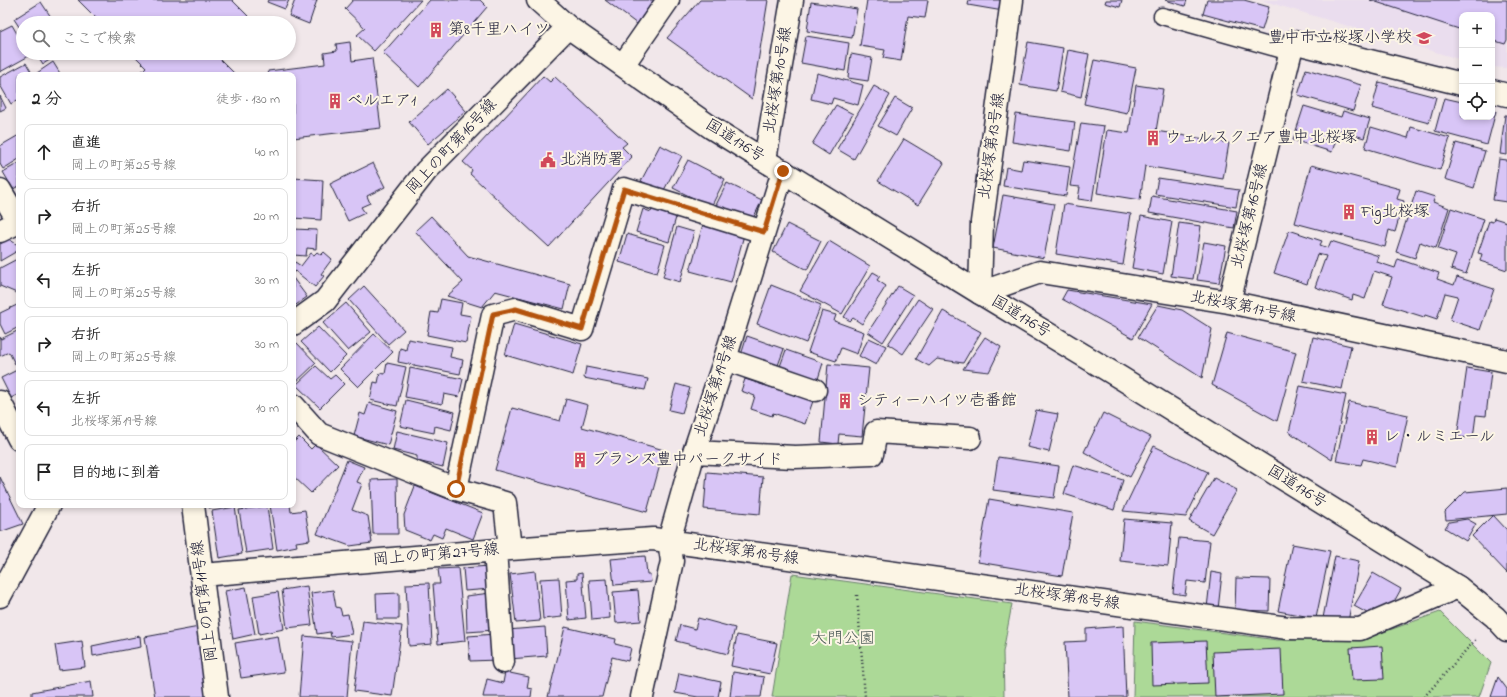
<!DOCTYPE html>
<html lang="ja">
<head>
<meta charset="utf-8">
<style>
  body { margin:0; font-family:"Indie Flower","Klee One",sans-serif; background:#f6f6f6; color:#222 }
  .controls { position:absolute; right:12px; top:12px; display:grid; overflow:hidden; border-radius:8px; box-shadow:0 2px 6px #0003 }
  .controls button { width:36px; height:36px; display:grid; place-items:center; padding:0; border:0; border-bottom:1px solid #e0e0e0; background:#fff; color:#222; font:20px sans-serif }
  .stop { position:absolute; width:12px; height:12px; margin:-9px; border:3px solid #b45309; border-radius:50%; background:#fff }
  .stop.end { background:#b45309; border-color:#fff; box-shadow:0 1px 4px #0008 }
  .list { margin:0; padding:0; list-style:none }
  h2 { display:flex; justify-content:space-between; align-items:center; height:52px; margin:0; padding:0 16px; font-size:17px }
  h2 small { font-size:13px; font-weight:400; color:#767676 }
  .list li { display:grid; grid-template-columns:26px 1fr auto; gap:12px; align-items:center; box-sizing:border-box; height:56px; margin:0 8px 8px; padding:0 8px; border:1px solid #e0e0e0; border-radius:8px }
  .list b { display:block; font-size:15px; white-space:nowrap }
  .list p { margin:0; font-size:13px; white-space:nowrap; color:#767676 }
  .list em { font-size:13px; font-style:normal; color:#767676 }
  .icon { flex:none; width:22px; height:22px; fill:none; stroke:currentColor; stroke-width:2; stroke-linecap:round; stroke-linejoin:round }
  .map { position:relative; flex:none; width:1507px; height:697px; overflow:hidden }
  .search { position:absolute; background:#fff; box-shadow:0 2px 6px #0003; left:16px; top:16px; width:280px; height:44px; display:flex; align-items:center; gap:10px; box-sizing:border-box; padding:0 14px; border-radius:22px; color:#767676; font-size:15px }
  .panel { position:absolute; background:#fff; box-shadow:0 2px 6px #0003; left:16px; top:72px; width:280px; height:436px; border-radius:8px }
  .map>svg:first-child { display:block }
  .built { fill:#eaddee }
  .green { fill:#acd997; stroke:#677e69 }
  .building { fill:#d8c5f6; stroke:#22223b }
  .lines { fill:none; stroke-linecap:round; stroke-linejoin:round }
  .service-casing { stroke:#22223b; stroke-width:19 }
  .minor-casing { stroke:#22223b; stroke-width:25 }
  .trunk-casing { stroke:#22223b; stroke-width:25 }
  .path { stroke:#22223b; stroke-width:2.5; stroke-dasharray:1 3; stroke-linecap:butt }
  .service { stroke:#fcf5e5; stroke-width:16 }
  .minor { stroke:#fcf5e5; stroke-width:22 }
  .trunk { stroke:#fcf5e5; stroke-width:22 }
  .route { stroke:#b45309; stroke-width:5 }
  .labels { text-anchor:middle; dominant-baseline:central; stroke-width:4; stroke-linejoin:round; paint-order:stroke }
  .poi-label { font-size:16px; fill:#22223b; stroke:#fcf5e5; text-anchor:start }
  .street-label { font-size:16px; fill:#22223b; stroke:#fcf5e5 }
  .park-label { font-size:16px; fill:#4b5957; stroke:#fcf5e5 }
</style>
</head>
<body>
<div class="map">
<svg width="1507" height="697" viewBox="0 0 1507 697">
  <rect width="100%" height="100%" fill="#f1e7ea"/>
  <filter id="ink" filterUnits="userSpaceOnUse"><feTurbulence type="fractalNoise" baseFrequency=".025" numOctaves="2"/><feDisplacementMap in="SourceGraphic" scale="8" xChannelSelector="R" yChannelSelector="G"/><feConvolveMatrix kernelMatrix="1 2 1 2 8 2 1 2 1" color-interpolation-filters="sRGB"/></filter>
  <g filter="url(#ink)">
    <path class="built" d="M1261,0H1507V68L1492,67V15H1462V60Z"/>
    <path class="green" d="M792,574L1012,604L1003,652L1004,697H772Z
      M1440,612L1491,663L1479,697H1133L1135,621L1277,640L1364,639Z"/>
    <path class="building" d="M78,0H232L249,17L243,23H101Z
      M268,0H289L285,9L267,2Z
      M295,0H317L309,24L289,16Z
      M353,0H421L374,51L357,35L365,28L345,9Z
      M430,0H480L487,7L419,87L383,53Z
      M605,0H654L637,24Z
      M700,0H768L752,99L667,38Z
      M867,0H928L925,18L908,16L901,61L883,58L885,50L860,46Z
      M969,0H1005L1003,11L968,5Z
      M1106,0H1122L1120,7L1105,3Z
      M1165,0H1187L1185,6Z
      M1207,0H1244L1269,7L1262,30L1203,14Z
      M1370,0H1507V40L1505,44L1492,40V15H1462V30Z
      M41,2L55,23H23V33L14,19Z
      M811,2L857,9L852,38L807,31Z
      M12,25L23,44V53H28L29,56L0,72V31Z
      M806,36L849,43L845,71L801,63Z
      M350,42L352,61L372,58L381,128L293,138V75H269L268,71L325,64L324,53L337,51L336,44Z
      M1028,42L1063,48L1056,91L1020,85Z
      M1068,50L1089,54L1081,97L1060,92Z
      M36,53H57L58,55L43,64Z
      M132,53H214L236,75H138L146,67Z
      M851,54L872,58L868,81L848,78Z
      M1094,60L1136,68L1127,113L1084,104Z
      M53,62L61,75H38L37,73Z
      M26,63L33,75H19V99L11,104L0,85V77Z
      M1306,69L1361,85L1353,111L1298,95Z
      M817,73L863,85L858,105L833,98L831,104L811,99Z
      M543,76L550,82L555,77L627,143L622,147L632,157L549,247L470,174L472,170L463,162Z
      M1379,82L1436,97L1429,123L1372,108Z
      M1136,85L1163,89L1156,131L1229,143L1223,179L1145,166L1140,200L1097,193L1107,130L1129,133Z
      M874,86L890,95L854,159L837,149Z
      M447,89L466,111L428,144L409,122Z
      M0,96L6,108L0,111Z
      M895,98L912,108L896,136L878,126Z
      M1444,98L1462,102V117H1492V110L1496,111L1487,145L1435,131Z
      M836,105L853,114L829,155L812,144Z
      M1304,106L1341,117L1343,111L1370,119L1364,138L1339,130L1332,152L1293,140Z
      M1016,114L1075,122L1071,151L1012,142Z
      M1505,115H1507V155L1500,154Z
      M1081,123L1104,126L1092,201L1078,199L1080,187L1070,186Z
      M1371,127L1408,138L1411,127L1450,138L1440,170L1365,148Z
      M19,135V159L3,169L0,164V146Z
      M904,139L944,163L918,205L878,181Z
      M1456,143L1485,151L1474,188L1445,179Z
      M660,145L682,156L663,192L641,181Z
      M1499,159L1507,160V202L1493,200Z
      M688,160L725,179L711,207L673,188Z
      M1023,160L1070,167L1066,196L1003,186L1006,167L1021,170Z
      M19,163V186L13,189L3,172Z
      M373,163L385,187L367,196L370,203L361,207L365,213L348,221L330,184Z
      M1311,165L1400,189L1397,199L1404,201L1395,232L1389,230L1385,247L1295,223Z
      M293,178L323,180L321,220L293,218Z
      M1158,178L1239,190L1236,207L1155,194Z
      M727,183L762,200L750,225L715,207Z
      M1416,191L1435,197L1433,202L1449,208L1436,248L1420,242L1415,258L1396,252Z
      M1003,195L1054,204L1044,258L993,248Z
      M1152,196L1237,211L1234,228L1149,213Z
      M1064,204L1131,214L1123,265L1056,254Z
      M653,207L677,214L669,242L636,232L643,209L651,212Z
      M1451,208L1484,219L1466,274L1451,269L1456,255L1438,249Z
      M431,216L468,256L570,284L564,309L495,291L482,307L447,296L463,282L415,231Z
      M1141,216L1172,222L1163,274L1132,268Z
      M1494,218L1507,222V270L1480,261L1482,254L1478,253L1489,221L1493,222Z
      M1179,223L1201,226L1193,279L1171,276Z
      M703,224L744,235L731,282L690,271Z
      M787,224L821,241L807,270L773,252Z
      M677,227L694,232L680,282L663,277Z
      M293,229L317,230L316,249L307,248L306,256L293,255Z
      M1289,230L1322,241L1320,245L1328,248L1331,241L1379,256L1377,262L1395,268L1398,259L1439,273L1437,279L1454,285L1457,277L1494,289L1480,330L1450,320L1458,296L1445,293L1437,319L1425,315L1424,317L1383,304L1392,277L1374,271L1365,299L1353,295L1352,300L1315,287L1326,256L1317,254L1307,284L1274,273Z
      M627,234L665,245L657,273L619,262Z
      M9,239L19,246V250L0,261V244Z
      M829,241L870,266L842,314L800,291Z
      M1204,242L1226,246L1219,283L1197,280Z
      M317,252L321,255L324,252L332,259L321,274L324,276L315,287L295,271L293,273V265L295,262L301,266L311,253L314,255Z
      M19,258V294L0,286V268Z
      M873,272L880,276L877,280L886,286L862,324L853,318L850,321L844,317Z
      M293,278L307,297L293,307Z
      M771,285L821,305L806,343L757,324Z
      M364,286L404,330L388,344L349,300Z
      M898,286L913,295L883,342L868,332Z
      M1067,290L1152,304L1133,338L1062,299Z
      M441,299L462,303L460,314L471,316L466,343L427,335L431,312L438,313Z
      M918,299L933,309L903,354L888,344Z
      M346,303L371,332L348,351L323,323Z
      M19,304V327L5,334L0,324V313Z
      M1158,305L1182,310L1212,329L1202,378L1138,337Z
      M822,311L836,315L834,321L864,332L857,354L841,348L836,361L808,352Z
      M943,311L981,332L963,363L937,359L929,366L916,359Z
      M514,324L582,344L573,375L505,355Z
      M318,327L346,356L330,372L301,342Z
      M19,330V362L15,364L9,352L0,356V337L1,339Z
      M1227,333L1296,352L1277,421L1212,385Z
      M374,334L393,352L358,387L340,369Z
      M747,336L784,349L777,368L741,355Z
      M985,337L1001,347L989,372L963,369Z
      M1313,337L1351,346L1342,389L1303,381Z
      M869,338L886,346L876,365L859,356Z
      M408,339L452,347L450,357L463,360L460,374L398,362L400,348L406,350Z
      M297,343L316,363L293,385V346Z
      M786,350L823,363L817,382L779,369Z
      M387,363L406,367L397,406L370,400L374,382L378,383L380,373L385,374Z
      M828,364L869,368L862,436L839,434L838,444L821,442Z
      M316,366L330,379L335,375L344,384L320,408L296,385Z
      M586,367L648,379L645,390L584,378Z
      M410,368L463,379L459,397L444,394L442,404L405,397Z
      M1467,368L1491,372L1486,416L1476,415L1473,438L1457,437Z
      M19,369V394L11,398L1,378Z
      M745,379L813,401L805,424L773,413L772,416L751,409L755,396L741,391Z
      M676,384L690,388L682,413L669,410Z
      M1300,386L1346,395L1332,460L1289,432Z
      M566,399L588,405L582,427L664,450L647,512L495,470L512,408L560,421Z
      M406,400L455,412L451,430L435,426L434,433L400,426Z
      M1349,402L1408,415L1397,467L1363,459L1361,465L1336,461Z
      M369,403L397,411L388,445L354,436L360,413L365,415Z
      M1036,410L1058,414L1049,452L1027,447Z
      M1103,413L1151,437L1130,477L1084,452Z
      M397,431L448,443L443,467L417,461V456L393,450Z
      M299,437L311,449L316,444L338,465L311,493L293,476V443Z
      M1154,446L1208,472L1186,517L1123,511Z
      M998,457L1059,466L1054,498L993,490Z
      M347,460L364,467L357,482L362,484L352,510L368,516L372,543L350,546L317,534Z
      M1073,465L1123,480L1114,510L1064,494Z
      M707,472L763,477L760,514L704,509Z
      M0,477L23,524L0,532Z
      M1214,478L1237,490L1212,534L1189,521Z
      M397,479L398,534H373L371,480Z
      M415,486L483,513L473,539L446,528L442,538L433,534L430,540L405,530L404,515Z
      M1507,488V514L1446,520L1445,512L1465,492Z
      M989,499L1073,513L1062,576L978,562Z
      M208,505H226L209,508Z
      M270,505H290L291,512L305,510L310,540L296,542L297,546L277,550Z
      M267,506L273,549L246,553L239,510Z
      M235,507L242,554L219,558L212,511Z
      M1493,515L1507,530V573L1472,536Z
      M1124,519L1172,523L1168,566L1120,561Z
      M1467,519L1476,524L1466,541L1445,528L1449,522Z
      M1179,538L1210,541L1205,583L1187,581L1185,595L1173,593Z
      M1292,544L1330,551L1316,618L1278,611Z
      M645,556L647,574H650L651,582L614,585L611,559Z
      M1335,556L1359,561L1348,622L1323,618Z
      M489,566L491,589L465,591L463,568Z
      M458,568L465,641L438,644L433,584H440L438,569Z
      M535,571L540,621L516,623L510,574Z
      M1211,572L1222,574L1218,609L1207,608Z
      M582,573L586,618L569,620L566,580L577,579V574Z
      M1373,573L1401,589L1389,611L1382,607L1376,618L1354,606Z
      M559,578L562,617L543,619L540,579Z
      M1236,578L1270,579L1269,611L1235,610Z
      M607,579L610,618L592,620L589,580Z
      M429,583L432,644L409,646L406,584Z
      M307,586L312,625L287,628L282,590Z
      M246,587L255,634L233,639L225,591Z
      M333,590L336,607L340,608L342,615L348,614L352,634L331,637L330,632L317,634L311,593Z
      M638,590L641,621L616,623L613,592Z
      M278,592L284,629L259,634L253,596Z
      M399,593V619H377L376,594Z
      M491,593L495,630L467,632L466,596Z
      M698,618L735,628L728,654L676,641L680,625L695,629Z
      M363,621L402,626L392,696L354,691Z
      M1123,626L1126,697H1068L1065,642L1086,641V629Z
      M199,627L212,697H155L145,637Z
      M545,627L547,656L509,659L507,630Z
      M565,627L616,639L615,644L631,648L628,661L612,657L602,697H548Z
      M495,634L497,660L470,661L468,636Z
      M737,635L777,643L770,674L731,666Z
      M140,636L141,647L93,656L92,646Z
      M278,636L284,672L241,678L235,643Z
      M304,636L352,641L347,697H299Z
      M82,641L85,667L59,670L55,645Z
      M1206,641L1208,683L1152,685L1151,643Z
      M1382,646L1384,679L1352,680L1350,648Z
      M1281,649L1283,694L1215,697L1213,652Z
      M505,672L529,677L527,688L532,689L531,697H483L487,679L503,683Z
      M733,672L764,677L761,697H730Z
      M679,673L721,682L718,697H698L675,693Z
      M1498,677L1507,689V697H1491Z
      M91,681L93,697H32V692Z"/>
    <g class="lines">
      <g class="service-casing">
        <path id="service" d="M1162,16L1290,52"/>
      </g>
      <g class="minor-casing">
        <path id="minor" d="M1012,0L982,222L980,293L1040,272L1229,302L1507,361
          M623,65L668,0
          M1492,91L1507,95
          M765,160L792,0
          M0,190L19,222
          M0,231L19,222
          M1229,302L1293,42L1462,84
          M293,324L325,301L426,171L568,27
          M725,359L815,390
          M0,402L19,439
          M293,405L319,434L456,489L505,503L510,549
          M694,452L795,457L872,454L876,432L970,438
          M456,489L493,315L516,309L582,329L624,189L764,232
          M193,505L217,697
          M495,550L503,662
          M202,575L510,549L653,539L1288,628L1360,629L1458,587
          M0,596L49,505
          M642,697L672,561L669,541L694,452L725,359L783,171"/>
      </g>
      <g class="trunk-casing">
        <path id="trunk" d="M538,0L568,27L712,128L980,293L1121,378L1458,587L1495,617L1507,630"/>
      </g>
      <path class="path" d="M857,595L865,697
        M1424,697L1476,639"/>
      <use href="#service" class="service"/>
      <use href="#minor" class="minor"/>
      <use href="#trunk" class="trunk"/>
    </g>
  </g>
  <g class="lines" filter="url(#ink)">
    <path class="route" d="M456,489L493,314L516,309L582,329L624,189L764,232L783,171"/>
  </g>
  <defs>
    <g id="building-bare" transform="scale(1.2)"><path d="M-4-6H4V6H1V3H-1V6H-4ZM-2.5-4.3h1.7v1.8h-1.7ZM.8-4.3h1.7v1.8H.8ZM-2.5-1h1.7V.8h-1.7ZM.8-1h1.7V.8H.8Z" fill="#d1495b" stroke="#fcf5e5" stroke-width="2.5" paint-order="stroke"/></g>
    <g id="school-bare" transform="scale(1.2)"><path d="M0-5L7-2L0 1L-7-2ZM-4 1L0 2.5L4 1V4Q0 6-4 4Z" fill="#d1495b" stroke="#fcf5e5" stroke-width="2.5" paint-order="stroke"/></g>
    <g id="civic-bare" transform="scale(1.2)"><path d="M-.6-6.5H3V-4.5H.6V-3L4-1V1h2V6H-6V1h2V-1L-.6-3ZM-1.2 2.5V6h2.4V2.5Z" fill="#d1495b" stroke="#fcf5e5" stroke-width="2.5" paint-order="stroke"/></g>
  </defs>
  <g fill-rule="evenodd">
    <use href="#building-bare" x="436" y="30"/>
    <use href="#school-bare" x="1424" y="38"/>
    <use href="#building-bare" x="335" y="101"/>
    <use href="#building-bare" x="1153" y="138"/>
    <use href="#civic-bare" x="548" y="160"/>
    <use href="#building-bare" x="1349" y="212"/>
    <use href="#building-bare" x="845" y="401"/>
    <use href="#building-bare" x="1372" y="437"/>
    <use href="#building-bare" x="580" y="460"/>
  </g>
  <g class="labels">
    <g class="poi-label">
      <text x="448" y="30">第8千里ハイツ</text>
      <text x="1412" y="38" text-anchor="end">豊中市立桜塚小学校</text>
      <text x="347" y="101">ベルエア1</text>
      <text x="1165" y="138">ウェルスクエア豊中北桜塚</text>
      <text x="560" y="160">北消防署</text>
      <text x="1361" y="212">Fig北桜塚</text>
      <text x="857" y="401">シティーハイツ壱番館</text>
      <text x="1384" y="437">レ・ルミエール</text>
      <text x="592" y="460">ブランズ豊中パークサイド</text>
    </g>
    <g class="street-label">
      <text transform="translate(778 80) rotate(-81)">北桜塚第10号線</text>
      <text transform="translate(735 141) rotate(32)">国道176号</text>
      <text transform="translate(992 146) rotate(-82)">北桜塚第13号線</text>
      <text transform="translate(452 147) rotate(-47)">岡上の町第16号線</text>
      <text transform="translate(1250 216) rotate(-76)">北桜塚第16号線</text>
      <text transform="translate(1243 307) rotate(11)">北桜塚第17号線</text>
      <text transform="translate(1021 317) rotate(31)">国道176号</text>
      <text transform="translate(716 386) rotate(-72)">北桜塚第19号線</text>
      <text transform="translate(1297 487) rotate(32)">国道176号</text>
      <text transform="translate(746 552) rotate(8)">北桜塚第18号線</text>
      <text transform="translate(436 555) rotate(-5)">岡上の町第27号線</text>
      <text transform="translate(1067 597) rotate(8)">北桜塚第18号線</text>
      <text transform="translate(205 601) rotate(-97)">岡上の町第11号線</text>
    </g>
    <g class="park-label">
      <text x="843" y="639">大門公園</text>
    </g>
  </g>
</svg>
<div class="controls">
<button>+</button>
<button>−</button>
<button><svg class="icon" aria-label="locate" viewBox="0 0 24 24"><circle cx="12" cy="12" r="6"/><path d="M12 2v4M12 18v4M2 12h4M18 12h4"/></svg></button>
</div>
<div class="stop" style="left:456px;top:489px"></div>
<div class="stop end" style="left:783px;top:171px"></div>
<div class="search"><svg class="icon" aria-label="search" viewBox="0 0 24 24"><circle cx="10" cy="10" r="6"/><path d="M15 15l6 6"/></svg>ここで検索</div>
<section class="panel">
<h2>2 分<small>徒歩 · 130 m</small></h2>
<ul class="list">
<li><svg class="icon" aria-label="ahead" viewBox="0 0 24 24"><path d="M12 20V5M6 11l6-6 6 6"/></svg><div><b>直進</b><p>岡上の町第25号線</p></div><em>40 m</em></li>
<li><svg class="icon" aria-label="right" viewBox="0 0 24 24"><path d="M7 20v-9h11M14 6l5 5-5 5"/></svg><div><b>右折</b><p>岡上の町第25号線</p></div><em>20 m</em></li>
<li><svg class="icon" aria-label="left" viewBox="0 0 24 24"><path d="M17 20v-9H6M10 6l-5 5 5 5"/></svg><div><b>左折</b><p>岡上の町第25号線</p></div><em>30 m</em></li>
<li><svg class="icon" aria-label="right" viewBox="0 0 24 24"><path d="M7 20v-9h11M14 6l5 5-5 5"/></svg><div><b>右折</b><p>岡上の町第25号線</p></div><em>30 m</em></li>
<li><svg class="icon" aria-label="left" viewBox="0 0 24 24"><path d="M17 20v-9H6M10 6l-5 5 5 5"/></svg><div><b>左折</b><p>北桜塚第19号線</p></div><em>10 m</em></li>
<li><svg class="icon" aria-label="arrive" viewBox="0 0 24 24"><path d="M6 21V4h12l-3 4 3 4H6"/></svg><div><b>目的地に到着</b></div></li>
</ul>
</section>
</div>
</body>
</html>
